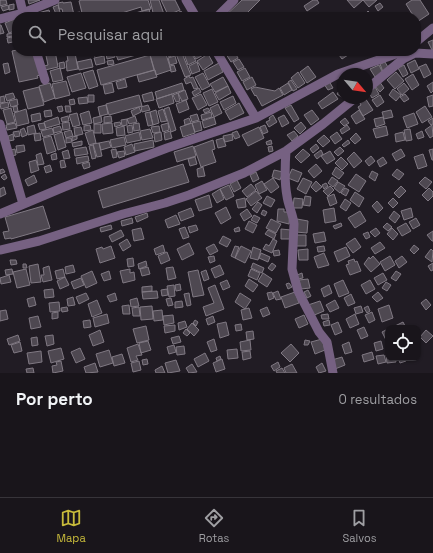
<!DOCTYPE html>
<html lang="pt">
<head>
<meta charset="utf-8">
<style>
  body { margin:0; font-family:"Space Grotesk",sans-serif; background:#221e24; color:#f1f3f6 }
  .controls { position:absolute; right:12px; bottom:12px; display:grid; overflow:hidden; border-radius:8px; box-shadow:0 1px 3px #0004 }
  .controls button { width:36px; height:36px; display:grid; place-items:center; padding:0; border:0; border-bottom:1px solid #37343a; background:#19151b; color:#f1f3f6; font:20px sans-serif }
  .compass { position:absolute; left:337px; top:68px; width:36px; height:36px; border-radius:50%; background:#19151b; box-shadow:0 1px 3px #0004; rotate:119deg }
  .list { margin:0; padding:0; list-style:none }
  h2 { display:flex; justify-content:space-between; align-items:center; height:52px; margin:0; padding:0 16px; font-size:17px }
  h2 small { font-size:13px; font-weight:400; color:#9f9fa3 }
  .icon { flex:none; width:22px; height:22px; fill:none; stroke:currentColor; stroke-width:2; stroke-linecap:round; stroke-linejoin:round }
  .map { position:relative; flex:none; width:433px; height:373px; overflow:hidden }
  .search { position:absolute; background:#19151b; box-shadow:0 1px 3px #0004; left:12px; right:12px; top:12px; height:44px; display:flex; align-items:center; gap:10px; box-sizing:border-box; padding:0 14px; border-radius:16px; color:#9f9fa3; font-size:15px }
  .sheet { height:124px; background:#19151b }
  nav { display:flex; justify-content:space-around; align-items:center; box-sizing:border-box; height:56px; border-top:1px solid #37343a; background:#19151b; font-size:11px; color:#9f9fa3 }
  nav a { display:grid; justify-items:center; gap:2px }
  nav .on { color:#c8bb3b }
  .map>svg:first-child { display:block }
  .building { fill:#4e4851; stroke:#807983 }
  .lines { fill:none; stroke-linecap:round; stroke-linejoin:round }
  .minor { stroke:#766182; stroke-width:9 }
</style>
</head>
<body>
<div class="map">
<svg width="433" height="373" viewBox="0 0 433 373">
  <rect width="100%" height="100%" fill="#211c24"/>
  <path class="building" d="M0,0H6L7,4L0,6Z
    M28,0H40L29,4Z
    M81,0H148L151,9L142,11L141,7L109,17H83L79,1Z
    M150,0H159L165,17H154Z
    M161,0H175L180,10L168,15Z
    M242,0H260L243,17H224Z
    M313,0H317L319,3L307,11L304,6Z
    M347,0H363L354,8Z
    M363,0H377L369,7Z
    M412,0H420L429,14L417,22L416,17H414L406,4Z
    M63,2V3L71,2L74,15L64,17L62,9H59L58,3Z
    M380,3L383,7L378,11L375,6Z
    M14,4V9L9,10V5Z
    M8,5L9,9L3,11L1,7Z
    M58,5L60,12L56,14L53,7Z
    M149,9L151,17H122Z
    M49,10L51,17H27V16Z
    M181,11L184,17H170Z
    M368,11L374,17H363Z
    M80,12L81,17H75L74,13Z
    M17,18V30L9,33L5,23Z
    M0,25H1L4,33L0,34Z
    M13,33V36L7,37V34Z
    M12,37L13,42L8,43L7,38Z
    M17,38V46H16L14,39Z
    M433,40V50H432L428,42Z
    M17,50V51H34L40,75L37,76L38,78L19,82L12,51Z
    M45,51H55L58,67L45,70L44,66L48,65Z
    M55,51H61V54L56,55Z
    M92,51H112L94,56Z
    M117,51H147V52L118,60L115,52Z
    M165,51L171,70L156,75L150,55Z
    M173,51L174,55L169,57L167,53Z
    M181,51L191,75L185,77L176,54Z
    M183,51H190L196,61L188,65Z
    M191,51H206L207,53L196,59Z
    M224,51H234L238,58L231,62Z
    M336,51H354L342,59Z
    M75,53L78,69L67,71L66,61H68L67,55Z
    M114,53L115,57L107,59L106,54Z
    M208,54L213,63L203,70L197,61Z
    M150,55L154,70L101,85L97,70Z
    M104,56L105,63L96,65L94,58Z
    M175,56L177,63L170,65L168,58Z
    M91,59L93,67L79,70L77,62Z
    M239,59L244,67L238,70L233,62Z
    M113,60L114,64L108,65L107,61Z
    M415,60L419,69L411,73L407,64Z
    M64,62L65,68L60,69L59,63Z
    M197,62L200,71L192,74L189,66Z
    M385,62L389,69L383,72L380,64Z
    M8,63L10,72L5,74L3,64Z
    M219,63L223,72L208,80L204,71Z
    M426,64L431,74L424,78L419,67Z
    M174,65L176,71L171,72L170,66Z
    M379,65L383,73L375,77L370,69Z
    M404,65L408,74L403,77L398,68Z
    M308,66L316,77L307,83L300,72Z
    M60,68L63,80L53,82L50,71Z
    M245,68L250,77L242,81L237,72Z
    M93,70L98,86L89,89L83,73Z
    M155,70L157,77L139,82L137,75Z
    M298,72L305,83L298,88L291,78Z
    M396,72L404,81L395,89L387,80Z
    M81,73L86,88L72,92L67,77Z
    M203,73L210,86L202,90L195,77Z
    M413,74L419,85L412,90L405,79Z
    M189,76L190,78L193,77L198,88L194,89L191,82L186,84L184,79Z
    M223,77L228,86L215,92L210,84Z
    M252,77L256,85L247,90L243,82Z
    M343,78V89L339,80Z
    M125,79L127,87L118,89L116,82Z
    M291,80L297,89L293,91L288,82Z
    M66,81L70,95L55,99L52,84Z
    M329,81L333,88L328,90L324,84Z
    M379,81L384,88L380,92L374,85Z
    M433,82V91L431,93L427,86Z
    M50,83L55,98L44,102L39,86Z
    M112,83L114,92L105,94L103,85Z
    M182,83L184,90L157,99L155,92Z
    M288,83L292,90L284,95L280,88Z
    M404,83L409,89L402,95L397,89Z
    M228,86L231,93L219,100L215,93Z
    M39,87L44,105L28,109L23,91Z
    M255,87L275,91L279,88L283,95L262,106L256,95L255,96L251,89Z
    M375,87L379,94L372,98L368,91Z
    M199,88L201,92L194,96L192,92Z
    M341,88L343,90V98L337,94Z
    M212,89L218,102L209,106L203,93Z
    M393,89L401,95L396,101L389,95Z
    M185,90L188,99L182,101L178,93Z
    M152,92L154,100L144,102L142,95Z
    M333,92L338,99L322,109L318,103Z
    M13,93L15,98L7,101L5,95Z
    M178,93L180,101L176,102L173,95Z
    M172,94L174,103L159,108L156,99Z
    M201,94L207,105L198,110L192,98Z
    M405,94L409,99L404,102L400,97Z
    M88,95H94V102H88Z
    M139,95L142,106L109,115L106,104Z
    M380,95L384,102L377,107L372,100Z
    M433,95V106L429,107L427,97Z
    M4,96L5,102L0,103V97Z
    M233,96L236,103L224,110L220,102Z
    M87,97L88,103L79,104L78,98Z
    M365,98L373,110L363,116L358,107L361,105L359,101Z
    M17,99L18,105L11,107L9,101Z
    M74,99L75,104L70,105L69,100Z
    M186,100L189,109L179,113L176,104Z
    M8,102L9,107L1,109L0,104Z
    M239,103L244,113L230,120L225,111Z
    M218,104L222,113L214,117L210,108Z
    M106,105L108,114L100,116L98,107Z
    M148,105L150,110L142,112L141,107Z
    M291,105L299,119L294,122L285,108Z
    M17,106L18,111L14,112L13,107Z
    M62,106L63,111L59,112L57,107Z
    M65,106H70L71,112H66Z
    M425,106L432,117L422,123L416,112Z
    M139,107L141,112L133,116L131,111Z
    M169,107L176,130L171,132L164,109Z
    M11,108L15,122L7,124L3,110Z
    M208,108L210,111L205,113L203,110Z
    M26,109L29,123L17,126L14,113Z
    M163,109L167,121L161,122L158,111Z
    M51,110L52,116L45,117L44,111Z
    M156,110L159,123L153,125L150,112Z
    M312,110L319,119L311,125L304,115Z
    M359,110L365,119L356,124L351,116Z
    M391,110L393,117L384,119L382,112Z
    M89,111L92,123L83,125L80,114Z
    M150,112L153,125L148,126L145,113Z
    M211,112L212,117L202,120L201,115Z
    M40,113L41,120L32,122L31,115Z
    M77,113L80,125L73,127L69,115Z
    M414,113L418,124L407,128L403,117Z
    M197,114L199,120L192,122L190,116Z
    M273,115L277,122L269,127L266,122L270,120L269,118Z
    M284,115L289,123L282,127L278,118Z
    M68,116L69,121L62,122L61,118Z
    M101,116L102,122L94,124L93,118Z
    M111,116L112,122L104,123V117Z
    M135,116L137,122L129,124L127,119Z
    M58,117L60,124L46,128L44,122Z
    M214,117L216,124L204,128L202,121Z
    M383,117L385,124L376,127L374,119Z
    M189,118L191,123L185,125L184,120Z
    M345,118L349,123L344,126L340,122Z
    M433,118V124L431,125L428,121Z
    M127,119V125L122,126L121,120Z
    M200,121L202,130L195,132L192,123Z
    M69,122L70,129L63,130L62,123Z
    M120,122L121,125L115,127L114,123Z
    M301,122L306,128L300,134L294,128Z
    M15,123L17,128L7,130L6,125Z
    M44,123L46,129L40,130L38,124Z
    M112,123L113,133L103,134L102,124Z
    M139,123L140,130L134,131L133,124Z
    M168,123L169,130L163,132L161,125Z
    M192,123L195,133L183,137L180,127Z
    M94,124H101V133H94Z
    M34,125L36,133L28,135L27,127Z
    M90,125L91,130L84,131V126Z
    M132,125L133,132L128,133L127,126Z
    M265,125L268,132L263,134L260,127Z
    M347,125L350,129L342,134L340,130Z
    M432,125L433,136L430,138L425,130Z
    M60,126L62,131L54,133L53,128Z
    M124,126L125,135L117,136L116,128Z
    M159,126L160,132L153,133L151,127Z
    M386,126L388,135L376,138L373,129Z
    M81,127L83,134L75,136L74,128Z
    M259,127L264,138L248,146L242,135Z
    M24,128L27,135L22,137L20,130Z
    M52,128L54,134L43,137L41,131Z
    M150,129L153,138L142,140L140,131Z
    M410,129L412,140L406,141L404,130Z
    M71,130L73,136L66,138L64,132Z
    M93,130L96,143L89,145L85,133Z
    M19,131L20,136L15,137L13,132Z
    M170,131L172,138L165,140L164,133Z
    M237,131L240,137L235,139L232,133Z
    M294,131L298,136L292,141L287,135Z
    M422,131L424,137L418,139L416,134Z
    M62,132L66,147L58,150L54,135Z
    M139,132L141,140L127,143L125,136Z
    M161,132L162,140L155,142L154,134Z
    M337,132L342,139L335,144L330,137Z
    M403,132L405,140L396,142L395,134Z
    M40,133L41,140L35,141L34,134Z
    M356,133L361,139L355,144L350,139Z
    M13,134L14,140L9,141L8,136Z
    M232,134L233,140L225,142L223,136Z
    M324,135L330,141L323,147L317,141Z
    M51,136L56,151L47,154L43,138Z
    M77,136V139L72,141V137Z
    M124,137L126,145L112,148L110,140Z
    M66,138H71L72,142L66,143Z
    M223,138L226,146L218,148L216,140Z
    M153,140L154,147L135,151L134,144Z
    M213,140L215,149L212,150L216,162L201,167L194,147Z
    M271,140L272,144L267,145L266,142Z
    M348,140L350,143L344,147L342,145Z
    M82,141V145L73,147L72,143Z
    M109,141L111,147L101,150L99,143Z
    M99,143L102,156L97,157L93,144Z
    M132,144L135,152L126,155L124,147Z
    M316,144L319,148L313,153L310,149Z
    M24,145L25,151L17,153L16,146Z
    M93,145L96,158L92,159L89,146Z
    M193,146L196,156L177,162L174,152Z
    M272,146L273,151L269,152L268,147Z
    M86,147L88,154L75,156L74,149Z
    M340,147L344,151L338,156L334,152Z
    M15,149L16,155L11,156V150Z
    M116,149L117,157L113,158L111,150Z
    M303,149L310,155L301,163L295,157Z
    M401,149L405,156L396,161L392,154Z
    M433,149V160H432L429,150Z
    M68,150L70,158L64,159L62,152Z
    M321,150L323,154L317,159L314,155Z
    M124,151L125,156L119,158L117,152Z
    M330,151L335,159L327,164L321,156Z
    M354,152L362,161L354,168L347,159Z
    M41,153L44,164L38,165L36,155Z
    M56,153L57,159L52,160L51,155Z
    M423,154L427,166L418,169L414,157Z
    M88,156L89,161L77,164L76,158Z
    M371,156L375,161L369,166L365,161Z
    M195,157L197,164L190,166L188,159Z
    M341,157L348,164L342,170L335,163Z
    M383,157L387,163L380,167L377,161Z
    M36,160L39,170L31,173L29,162Z
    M64,160L66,167L61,168L60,161Z
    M89,162L90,167L84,169L82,164Z
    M183,164L189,182L103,208L98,191Z
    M316,164L322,171L314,178L308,171Z
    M50,165L52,171L46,173L44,167Z
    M203,167L205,176L198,177L197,169Z
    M336,167L344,173L339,179L332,174Z
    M3,169L5,172L0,174V170Z
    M292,169L302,173L298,182L288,178Z
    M397,169L404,174L399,180L392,175Z
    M274,170L283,172L280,180L272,177Z
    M372,171L378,174L375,181L369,177Z
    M256,172L259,179L253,182L250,175Z
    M5,174L7,178L4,180L1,177Z
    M356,174L366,181L359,192L348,185Z
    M34,175L37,182L28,186L25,180Z
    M332,177L338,181L333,187L328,183Z
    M425,177L432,182L426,189L419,183Z
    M273,178L279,187L271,193L264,184Z
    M303,178L312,182L306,194L297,189Z
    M237,180L241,188L234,192L230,184Z
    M262,181L267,190L259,194L255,185Z
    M316,181L322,187L316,192L311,187Z
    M338,182L345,186L340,193L334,188Z
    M326,183L328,186L324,189L322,185Z
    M251,184L256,190L247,197L242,191Z
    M229,185L234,196L226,200L220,189Z
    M330,186L334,190L328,196L323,191Z
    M401,186L406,191L399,198L394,193Z
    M4,187L6,194L0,197V189Z
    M345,188L349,190L346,196L341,193Z
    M429,188L433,192V196L428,201L422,195Z
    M220,189L224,199L217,203L212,194Z
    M256,191L262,198L251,206L246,199Z
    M355,192L364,198L359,207L350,200Z
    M334,194L337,203L330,206L327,197Z
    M209,195L212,207L199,211L195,200Z
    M267,196L275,200L271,207L263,203Z
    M305,196L311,197L310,206L303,205Z
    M245,198L246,207L238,208L236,200Z
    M294,198L303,199L302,208H293Z
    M393,198L398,203L393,208L388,203Z
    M345,199L351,203L346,211L340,207Z
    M377,201L383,208L378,213L372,206Z
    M258,202L262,205L257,213L252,209Z
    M43,206L50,228L11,239V238L5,239L3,232L9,231L5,217Z
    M226,207L231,218L221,224L215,213Z
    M191,208L194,216L181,221L178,213Z
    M334,208L336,221L325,223L323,210Z
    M411,208L413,217L404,220L401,211Z
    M247,209L252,216L244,221L240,214Z
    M278,209H284V212H290L289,224L277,221Z
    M263,210L267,212L265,216L261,214Z
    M360,211L366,221L355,228L348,218Z
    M394,211L400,216L395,223L389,218Z
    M147,213L148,217L137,222L135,217Z
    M176,215L180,224L168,228L165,220Z
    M254,215L260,218L257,223L251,220Z
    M132,218L133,223L122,226L121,221Z
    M416,218L420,225L413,229L409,222Z
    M271,219L281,224L276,233L266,228Z
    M297,219L308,221L307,233L296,232Z
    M249,221L257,225L253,233L245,229Z
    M341,223L342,226L335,229L333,226Z
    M387,223L392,227L388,231L383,227Z
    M406,223L411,231L402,236L397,228Z
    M111,225L112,229L101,232L100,228Z
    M196,225L198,230L190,233L188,227Z
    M185,227L189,237L183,239L179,229Z
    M239,227L240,231L235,232L234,229Z
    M141,228L144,239L134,241L132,230Z
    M376,228L380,233L375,237L370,232Z
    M392,228L398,234L393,240L387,234Z
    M281,229L291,230V239H281Z
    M121,230L124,236L112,242L109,236Z
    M268,230L276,234L274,239L265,234Z
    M433,231V241H432L427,235Z
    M324,232L326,241L315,243L313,234Z
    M368,232L370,237L366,239L363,234Z
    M296,235H306V246H296Z
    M223,236L231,240L227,247L219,243Z
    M355,238L361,247L353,253L346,244Z
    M127,239L131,246L123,251L119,244Z
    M273,239L277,241L272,253L263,249L266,244L269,246Z
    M380,242L385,248L375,254L371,248Z
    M189,243L194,254L182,260L177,249Z
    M214,244L218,251L210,255L206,248Z
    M163,245L165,252L156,255L154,249Z
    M414,245L419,249L414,254L410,250Z
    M111,246L115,258L100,263L96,249L102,247L103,249Z
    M235,246L239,247L235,258L231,256Z
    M241,246L251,251L245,263L235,258Z
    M324,246L325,251L318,252L317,247Z
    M253,247L261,250L258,260L250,258Z
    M346,247L350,256L338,262L334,252Z
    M308,249V260H299L298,250Z
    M431,249L433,251L432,262L425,257Z
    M279,250L280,255L274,256L273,251Z
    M167,252L170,260L161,264L158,256Z
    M261,253L270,257L268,262L259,258Z
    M324,253L329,265L318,268L314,257Z
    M214,256L215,261L210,263L208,257Z
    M373,256L380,264L371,272L364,264L369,257L370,259Z
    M390,256L395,265L385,271L380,262Z
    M402,256L407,262L399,268L395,261Z
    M133,258L134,266L128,267L127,259Z
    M354,259L355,262L357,261L361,271L350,275L346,265L349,264L348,261Z
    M10,260H16L17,264L11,265Z
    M146,261L147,266L139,269L138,264Z
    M253,263L264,268L262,273L251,268Z
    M272,263L276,266L272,271L268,268Z
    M433,263V270L431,271L428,266Z
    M23,264H26L27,268H23Z
    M38,264L41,282L31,283L29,266Z
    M73,265L75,272L66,274L65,267Z
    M220,265L224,274L215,278L211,269Z
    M49,266L52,280L43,282L41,275H44L43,268Z
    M148,267L150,274L142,276L140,269Z
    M173,267L176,278L168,280L166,268Z
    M12,269L13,274L6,275L5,270Z
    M26,269L30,285L17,288L13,272Z
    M63,269L65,277L57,279L55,271Z
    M130,269V273L134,272L135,280L123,283L120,271Z
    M251,269L260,273L257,280L248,276Z
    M198,270L204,295L193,297L188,272Z
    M206,270L209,279L204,281L201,272Z
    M92,271L97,283L86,288L81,276Z
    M109,271L111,279L104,281L101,274Z
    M396,271L401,274L396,281L391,278Z
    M263,273L272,279L267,287L258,281Z
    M302,273L303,278L298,279L297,275Z
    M383,273L387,280L378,285L374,278Z
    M9,275L11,282L1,284L0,278Z
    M65,277L69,285L60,289L57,281Z
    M81,278L84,285L74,289L71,282Z
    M249,279L258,285L253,292L245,286Z
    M308,279L310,288L301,289L299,280Z
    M227,280L230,287L223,290L220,283Z
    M343,280L349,293L339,297L334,284Z
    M370,280L375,289L366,294L361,285Z
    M386,282L391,285L387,291L382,288Z
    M289,283L292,287L288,289L286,284Z
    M180,284L181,290L176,291L175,285Z
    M174,285L175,296L169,297L167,286Z
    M215,285L224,309L206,316L203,307L214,303L208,288Z
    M329,285L332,293L324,297L321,289Z
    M152,286V291L142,292V287Z
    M53,289L54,297L45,298L44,290Z
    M167,289L168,295L162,296L161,290Z
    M308,290L311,296L307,298L304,292Z
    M157,291L158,298L143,299L142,292Z
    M278,291L281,299L276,300L273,293Z
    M272,292L274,298L269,300L267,293Z
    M295,292L299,303L285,308L281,297Z
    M378,292L383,298L377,302L372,297Z
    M86,293L89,299L79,304L76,297Z
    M115,293L117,300L110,302L107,296Z
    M189,293L191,305L187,306L184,294Z
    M240,293L251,300L245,309L235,302Z
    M351,294L355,303L348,306L344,298Z
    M34,297L36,305L29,307L27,299Z
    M73,297L75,305L68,306L67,299Z
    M137,298L139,306L131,307L130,300Z
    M171,298L173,305L168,306L166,299Z
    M426,299L431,305L426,310L421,303Z
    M97,300L102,313L92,317L88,304Z
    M335,300L339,308L330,312L326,305Z
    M182,301L183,307L175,308V302Z
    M320,301L324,311L312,316L308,305Z
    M59,302L60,311L50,312L49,303Z
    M129,305L130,314H123L122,306Z
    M389,305L393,318L382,322L378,309Z
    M152,306L153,319L141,320L140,307Z
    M361,306L363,312L356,314L354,308Z
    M368,306L370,311L367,313L364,308Z
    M67,307L68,311L62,312L61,308Z
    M139,307L140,316H133L132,308Z
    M267,307L270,314L263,317L260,310Z
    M249,308L252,318L243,320L241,310Z
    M6,310L8,319L0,321V311Z
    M162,310L163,320L154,321L153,311Z
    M58,312V318L52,319V313Z
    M372,312L375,320L369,323L365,315Z
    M107,314L109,323L95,327L93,318Z
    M328,314L329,319H322L321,315Z
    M355,314L359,324L350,328L346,319Z
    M173,315L174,323L164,325L163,316Z
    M304,315L308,324L299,328L295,319Z
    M38,316L41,327L31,329L29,318Z
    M213,316L215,322L208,325L206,319Z
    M90,320L91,327L84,328L83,321Z
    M195,320L198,322L196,326L193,323Z
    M329,320L330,325L324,326L323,322Z
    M185,321L187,327L179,330L178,323Z
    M226,322L229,335L220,338L217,324Z
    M338,322L342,332L335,335L331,325Z
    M403,322L406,328H393V327Z
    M192,323L199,330L194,336L187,329Z
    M241,324L242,330L236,331L235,325Z
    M175,325V331L165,333L164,326Z
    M146,326L149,340L137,343L133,329Z
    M364,327L368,336L361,339L357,330Z
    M186,329L190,333L187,336L183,333Z
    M388,329V339L386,340L382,332Z
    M100,330L104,342L93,346L89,335Z
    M426,330L433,336L426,343L420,337Z
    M253,331L254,339L247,340L246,332Z
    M18,335L20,341L9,345L7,339Z
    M53,335L54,344L47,346L45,336Z
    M179,336L181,342L173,344L171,338Z
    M37,337L38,345L32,346L31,338Z
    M214,339L217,350L211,352L207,342Z
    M322,339L325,350L315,354L311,342Z
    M250,340L251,350L241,351L240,342Z
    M305,340L310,341L308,345H304Z
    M148,341L151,350L141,353L139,343Z
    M381,341L383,349L376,351L374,343Z
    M20,342L22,351L14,353L11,345Z
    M349,342L352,352L345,354L342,345Z
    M138,344L142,355L136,356L138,360L131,362L127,348Z
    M291,344L299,353L290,362L281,353Z
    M174,345L176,352L169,354L167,347Z
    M184,346L185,354L177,355L176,347Z
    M61,348L64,359L51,363L48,351Z
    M80,348L85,359L76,363L71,352Z
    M237,349L238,358L228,359L227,350Z
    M109,350L113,363L100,367L96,354Z
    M41,351L42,362L29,364L27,353Z
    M250,351L251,358L243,360L242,352Z
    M372,352L374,359L364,362L362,355Z
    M205,353L209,361L198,367L194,359Z
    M122,354L125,363L114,366L112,357Z
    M388,354V358H395L396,362L387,363L386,355Z
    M384,355L386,362L378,364L376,356Z
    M220,356L221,359L217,361L216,358Z
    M342,357L345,365L335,369L332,360Z
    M398,358H405L406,361L400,363Z
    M147,359L148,364L143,365L142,360Z
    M222,359L225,369L216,372L213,363Z
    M176,360L180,371L168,373L165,363Z
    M61,361L63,371L53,373L52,366L57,365L56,362Z
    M139,361L141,370L133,372L131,363Z
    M278,362L280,367L274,371L271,366Z
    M95,363L98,372L86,373L84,367Z
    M322,363L326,371L319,373L316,367Z
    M192,364L197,372L189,373L186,368Z
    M292,364L297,373H286L284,368Z
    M162,366L165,373H156L155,370Z
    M33,368L34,373H27L26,369Z
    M282,368L285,373H277L276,371Z"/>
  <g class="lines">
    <path class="minor" d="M20,0L24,17
      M186,0L196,17
      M217,17L234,0
      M0,19L23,13L55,0
      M416,42L433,28
      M36,51L45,80
      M216,51L256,118
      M367,89L403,59L415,53L433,54
      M0,124L23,204
      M286,151C285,165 284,181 287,196C288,205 293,214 294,224L292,269L298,291L319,332L327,342L333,373
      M0,214L64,187L167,148L256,118L338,74L393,55L400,51
      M0,250L39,241L123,214L165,203L189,195L244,173L286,151L323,124L355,98"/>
  </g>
</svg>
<div class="controls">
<button><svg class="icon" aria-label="locate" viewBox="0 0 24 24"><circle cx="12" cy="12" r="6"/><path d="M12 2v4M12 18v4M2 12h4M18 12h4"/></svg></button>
</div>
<svg class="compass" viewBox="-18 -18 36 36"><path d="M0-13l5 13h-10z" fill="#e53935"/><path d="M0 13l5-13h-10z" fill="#9f9fa3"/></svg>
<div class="search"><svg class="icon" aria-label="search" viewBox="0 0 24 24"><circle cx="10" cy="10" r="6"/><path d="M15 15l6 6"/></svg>Pesquisar aqui</div>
</div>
<section class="sheet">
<h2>Por perto<small>0 resultados</small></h2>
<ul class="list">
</ul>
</section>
<nav>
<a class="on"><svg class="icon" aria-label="map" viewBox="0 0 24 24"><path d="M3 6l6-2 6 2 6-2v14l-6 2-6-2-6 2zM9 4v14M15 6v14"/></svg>Mapa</a>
<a><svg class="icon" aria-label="directions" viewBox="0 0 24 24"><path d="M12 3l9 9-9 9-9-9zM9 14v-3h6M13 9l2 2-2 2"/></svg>Rotas</a>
<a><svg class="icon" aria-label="saved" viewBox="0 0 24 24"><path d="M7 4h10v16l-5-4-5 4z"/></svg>Salvos</a>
</nav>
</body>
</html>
